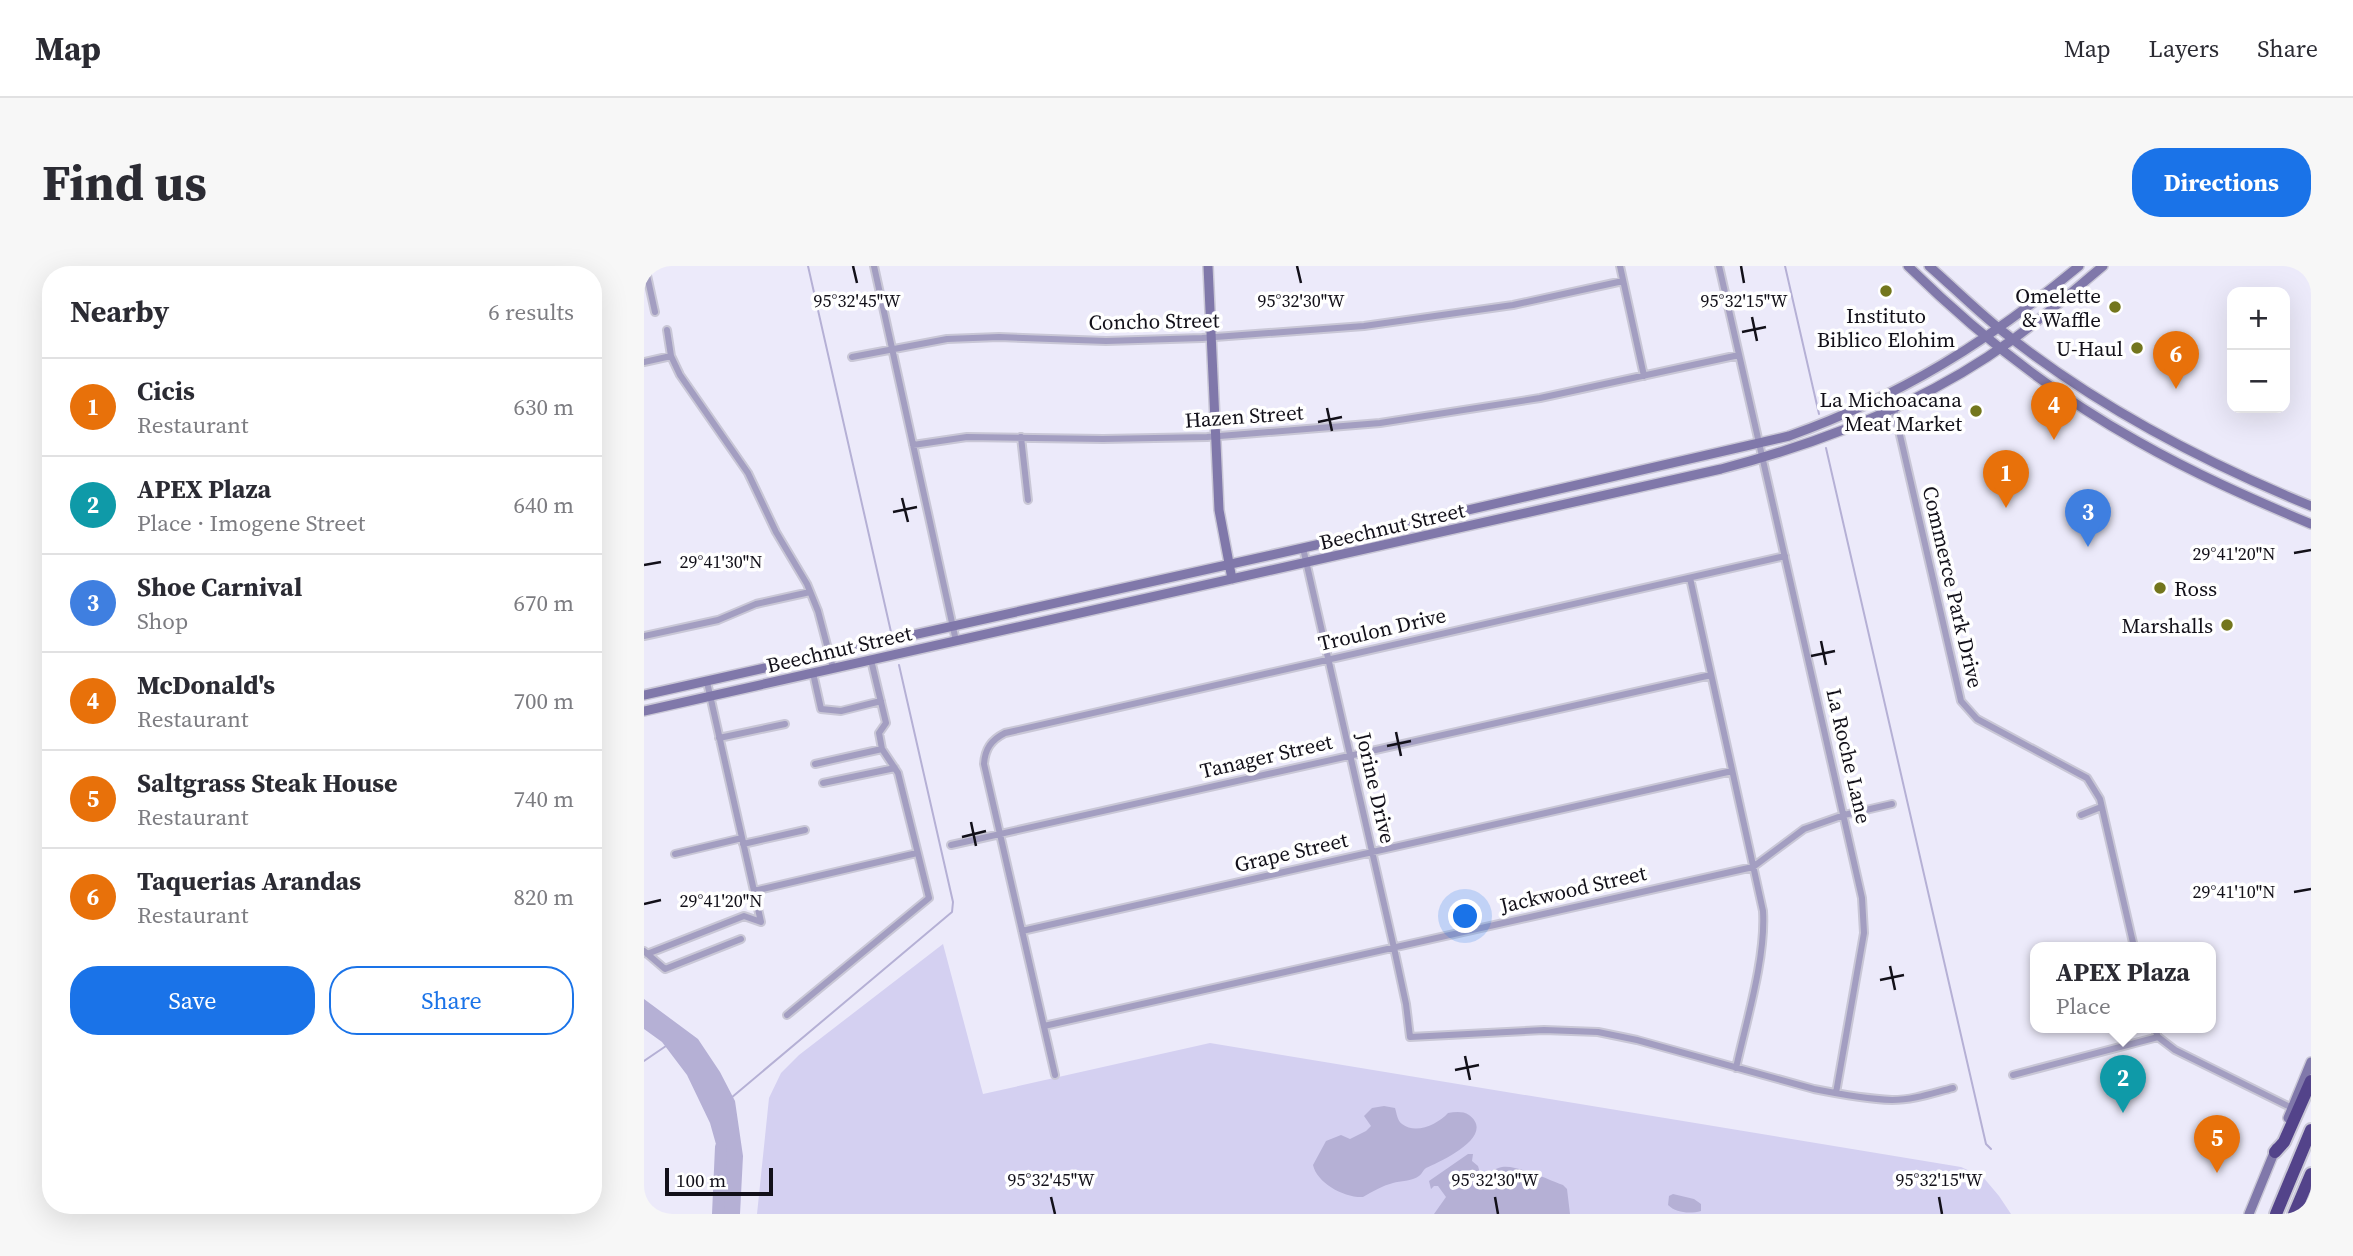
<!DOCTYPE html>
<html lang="en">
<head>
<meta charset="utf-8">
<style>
  body { margin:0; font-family:"Source Serif 4",serif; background:#f7f7f7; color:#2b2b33 }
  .controls { position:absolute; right:21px; top:21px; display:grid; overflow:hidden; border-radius:14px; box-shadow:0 7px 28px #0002 }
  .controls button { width:63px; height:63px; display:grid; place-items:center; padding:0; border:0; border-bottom:2px solid #e1e1e2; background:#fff; color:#2b2b33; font:35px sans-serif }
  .scale { position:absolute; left:21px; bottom:18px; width:108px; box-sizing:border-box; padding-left:7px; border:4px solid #121019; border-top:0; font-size:19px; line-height:24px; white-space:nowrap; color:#121019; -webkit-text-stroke:5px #fff; paint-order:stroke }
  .you { position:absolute; left:822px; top:651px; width:24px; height:24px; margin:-18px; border:5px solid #fff; border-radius:50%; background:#1a73e8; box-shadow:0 0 0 10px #1a73e833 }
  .badge { display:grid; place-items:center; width:46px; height:46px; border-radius:50%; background:#1a73e8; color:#fff; font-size:23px; font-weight:700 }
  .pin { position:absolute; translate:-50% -58px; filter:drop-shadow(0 2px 4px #0008) }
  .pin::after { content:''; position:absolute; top:37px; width:24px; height:21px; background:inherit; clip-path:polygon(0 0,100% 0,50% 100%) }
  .popup { position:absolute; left:1386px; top:676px; width:186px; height:91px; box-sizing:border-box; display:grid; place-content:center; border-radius:14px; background:#fff; filter:drop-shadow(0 2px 5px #0005); font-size:23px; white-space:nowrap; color:#7c7c81 }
  .popup b { font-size:26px; color:#2b2b33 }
  .popup::after { content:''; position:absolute; left:50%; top:100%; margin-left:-14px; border:14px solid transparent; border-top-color:#fff }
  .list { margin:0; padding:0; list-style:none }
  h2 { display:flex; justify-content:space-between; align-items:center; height:91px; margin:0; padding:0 28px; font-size:30px }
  h2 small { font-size:23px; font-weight:400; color:#7c7c81 }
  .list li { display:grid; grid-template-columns:46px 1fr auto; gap:21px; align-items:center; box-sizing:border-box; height:98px; padding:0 28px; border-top:2px solid #e1e1e2 }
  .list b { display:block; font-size:26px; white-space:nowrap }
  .list p { margin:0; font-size:23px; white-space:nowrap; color:#7c7c81 }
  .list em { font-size:23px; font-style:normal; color:#7c7c81 }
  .actions { display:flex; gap:14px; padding:21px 28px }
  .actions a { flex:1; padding:16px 0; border:2px solid #1a73e8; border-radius:28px; text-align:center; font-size:24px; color:#1a73e8 }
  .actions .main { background:#1a73e8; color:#fff }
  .map { position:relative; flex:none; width:1667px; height:948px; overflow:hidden; border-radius:28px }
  header { display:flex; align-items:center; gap:42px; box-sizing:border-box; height:98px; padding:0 35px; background:#fff; border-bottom:2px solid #e1e1e2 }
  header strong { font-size:33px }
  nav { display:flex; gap:38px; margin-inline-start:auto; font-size:24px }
  .intro { display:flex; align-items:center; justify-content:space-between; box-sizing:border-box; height:168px; padding:0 42px }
  h1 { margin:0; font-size:49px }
  .button { padding:18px 32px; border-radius:28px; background:#1a73e8; color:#fff; font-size:24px; font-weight:700 }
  main { display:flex; gap:42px; padding:0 42px }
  aside { flex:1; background:#fff; border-radius:28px; box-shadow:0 7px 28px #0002 }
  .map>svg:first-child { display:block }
  .green { fill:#d4d0f1 }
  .water { fill:#b5b0d5 }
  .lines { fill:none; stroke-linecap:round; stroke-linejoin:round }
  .stream { stroke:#b5b0d5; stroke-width:2 }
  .river { stroke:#b5b0d5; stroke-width:12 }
  .street-casing { stroke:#c9c7d6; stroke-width:10 }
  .secondary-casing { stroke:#c9c7d6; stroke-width:12 }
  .highway-casing { stroke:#c9c7d6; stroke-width:16 }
  .street { stroke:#a39ec1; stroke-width:6 }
  .secondary { stroke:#8078aa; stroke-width:9 }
  .highway { stroke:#53438a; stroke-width:12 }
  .ticks { fill:none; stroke:#121019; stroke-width:2.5 }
  .poi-dot { fill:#73761d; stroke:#fff; stroke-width:2.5 }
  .labels { text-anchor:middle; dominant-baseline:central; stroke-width:7; stroke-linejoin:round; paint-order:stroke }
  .poi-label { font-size:21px; fill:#121019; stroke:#fff; text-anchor:end }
  .street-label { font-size:21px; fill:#121019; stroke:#fff }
  .ticks-label { font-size:18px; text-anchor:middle; fill:#121019; stroke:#fff; stroke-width:7; stroke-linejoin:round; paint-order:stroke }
</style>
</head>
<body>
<header>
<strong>Map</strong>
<nav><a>Map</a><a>Layers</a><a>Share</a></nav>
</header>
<div class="intro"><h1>Find us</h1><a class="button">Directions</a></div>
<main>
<aside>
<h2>Nearby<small>6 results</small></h2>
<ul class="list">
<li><span class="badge" style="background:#e8710a">1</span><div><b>Cicis</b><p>Restaurant</p></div><em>630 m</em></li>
<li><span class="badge" style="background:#0f9aa8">2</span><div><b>APEX Plaza</b><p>Place · Imogene Street</p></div><em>640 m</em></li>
<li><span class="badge" style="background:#3f7fe0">3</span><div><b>Shoe Carnival</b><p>Shop</p></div><em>670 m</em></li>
<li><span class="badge" style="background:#e8710a">4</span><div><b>McDonald's</b><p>Restaurant</p></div><em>700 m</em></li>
<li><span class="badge" style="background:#e8710a">5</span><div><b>Saltgrass Steak House</b><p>Restaurant</p></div><em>740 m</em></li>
<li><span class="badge" style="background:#e8710a">6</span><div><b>Taquerias Arandas</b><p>Restaurant</p></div><em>820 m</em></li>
</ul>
<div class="actions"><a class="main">Save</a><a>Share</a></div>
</aside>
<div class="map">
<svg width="1667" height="948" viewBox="0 0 1667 948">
  <rect width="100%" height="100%" fill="#eceafa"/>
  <path class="green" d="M299,678L339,828L566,777L1317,901L1339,911L1355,930L1367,948H113L125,832L137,807L155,789Z"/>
  <path class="water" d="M0,733L54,773L76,806L91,835L99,890L96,948H77V896L66,857L43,809L18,776L0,763Z
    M740,840L751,842C753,848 753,854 758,858C772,869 794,858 804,847C811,846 819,845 825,849C853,870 796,896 782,902C779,904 778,908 775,910C768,915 756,915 749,917C738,920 729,925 719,931C700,932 673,917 669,899L682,875L697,869L706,873L722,865L727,860L720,850L728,842Z
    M824,888H829L828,895L834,900L836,907C845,908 849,903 858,901C871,898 905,914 919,919L923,923L926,948H790L802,931L794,920H790L787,923L785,915Z
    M1029,928L1050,933L1057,938V945C1046,948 1032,947 1024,939L1025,930Z"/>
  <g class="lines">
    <path class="stream" d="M164,0L247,366
      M1141,0L1175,148
      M1182,182L1342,878L1347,883
      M0,795L22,780
      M87,832L308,646L309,636L255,399"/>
    <path class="river" d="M74,948L77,881"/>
    <g class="street-casing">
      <path id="street" d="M1,0L11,46
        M230,0L312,375
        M976,0L1000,110
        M1075,0L1218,632L1220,667L1192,827
        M23,64L27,90L36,109L104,207L132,266L163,318L174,345L189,402
        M208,91L303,73L355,71L462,75L558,72L720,60L869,39L979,15
        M0,96L27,90
        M1250,143L1317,435L1333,453L1443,512L1456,533L1490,681
        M377,171L384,234
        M269,179L323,171L459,173L563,171L736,157L896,132L1095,89
        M659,282L750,682L762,738L766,771L900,764L954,766L993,774L1170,823C1195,828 1222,833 1248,834C1269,834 1289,827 1309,822
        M1046,312L1119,645C1122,692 1102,756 1092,802
        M0,370L74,354L112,338L166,326
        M169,407L177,443L197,445L237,435
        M75,472L141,458
        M171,498L238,483
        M179,517L251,502
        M1437,549L1457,541
        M99,578L161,564
        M307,579L1067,409
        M31,588L98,572
        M110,625L273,587
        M378,665L1088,505
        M0,685L21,703L97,673
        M3,688L100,650L117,656L63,416
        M143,749L285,632L254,507L238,483L235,467L242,457L227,394
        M400,760L1109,601L1160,563L1200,549L1248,538
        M1510,761L1514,771L1531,784L1648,842
        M411,809L340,498C341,483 347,474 361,467L1141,290
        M1369,809L1514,771"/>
    </g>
    <g class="secondary-casing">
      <path id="secondary" d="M564,0L575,244L588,313
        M1264,0C1332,67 1409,128 1493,175C1549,207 1608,233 1667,258
        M1285,0C1309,21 1332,44 1357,64C1450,139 1557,195 1667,240
        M0,429L672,279L1145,170C1257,130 1344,76 1435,0
        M0,445L1077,203C1181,176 1281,137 1368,74C1400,51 1429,25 1459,0
        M1644,852L1667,796
        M1605,948L1632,882"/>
    </g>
    <g class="highway-casing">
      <path id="highway" d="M1631,886L1640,876L1667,815
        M1632,948L1667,864
        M1650,948L1667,908
        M1666,948L1667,946"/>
    </g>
    <use href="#street" class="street"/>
    <use href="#secondary" class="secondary"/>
    <use href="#highway" class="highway"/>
  </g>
  <path class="ticks" d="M209,0L213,17M653,0L657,17M1097,0L1100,17M1108,51L1113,75M1098,66L1122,61M683,142L688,165M674,156L698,151M258,232L264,256M249,246L273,241M1650,287L1667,284M0,299L17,296M1177,375L1182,399M1167,390L1191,385M752,466L757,490M743,480L767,475M327,556L332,580M318,571L342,565M1650,626L1667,623M0,638L17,634M1246,700L1251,724M1236,714L1260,709M821,790L826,814M811,804L835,799M407,931L411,948M851,931L854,948M1295,931L1298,948"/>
  <g class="poi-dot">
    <circle cx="1242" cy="25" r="7"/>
    <circle cx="1471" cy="41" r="7"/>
    <circle cx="1493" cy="82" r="7"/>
    <circle cx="1332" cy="145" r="7"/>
    <circle cx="1516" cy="322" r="7"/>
    <circle cx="1583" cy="359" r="7"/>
  </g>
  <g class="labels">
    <g class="poi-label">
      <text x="1457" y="29">Omelette<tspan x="1457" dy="24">&amp; Waffle</tspan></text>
      <text x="1242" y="49" text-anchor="middle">Instituto<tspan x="1242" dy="24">Biblico Elohim</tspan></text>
      <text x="1479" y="82">U-Haul</text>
      <text x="1318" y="133">La Michoacana<tspan x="1318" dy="24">Meat Market</tspan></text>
      <text x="1530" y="322" text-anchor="start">Ross</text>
      <text x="1569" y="359">Marshalls</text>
    </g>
    <g class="street-label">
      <text transform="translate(510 55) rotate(-1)">Concho Street</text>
      <text transform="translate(600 150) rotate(-4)">Hazen Street</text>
      <text transform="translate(748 260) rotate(-13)">Beechnut Street</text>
      <text transform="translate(1309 321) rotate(77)">Commerce Park Drive</text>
      <text transform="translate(738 363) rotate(-13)">Troulon Drive</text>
      <text transform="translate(195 383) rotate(-13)">Beechnut Street</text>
      <text transform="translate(622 490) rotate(-13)">Tanager Street</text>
      <text transform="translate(1205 490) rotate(77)">La Roche Lane</text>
      <text transform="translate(732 522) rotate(77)">Jorine Drive</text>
      <text transform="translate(647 586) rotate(-13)">Grape Street</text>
      <text transform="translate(929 623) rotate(-13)">Jackwood Street</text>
    </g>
  </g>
  <g class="ticks-label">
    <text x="213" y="41">95°32'45"W</text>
    <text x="657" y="41">95°32'30"W</text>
    <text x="1100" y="41">95°32'15"W</text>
    <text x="1590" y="294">29°41'20"N</text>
    <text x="77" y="302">29°41'30"N</text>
    <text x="1590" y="632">29°41'10"N</text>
    <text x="77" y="641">29°41'20"N</text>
    <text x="407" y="920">95°32'45"W</text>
    <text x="851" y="920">95°32'30"W</text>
    <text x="1295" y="920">95°32'15"W</text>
  </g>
</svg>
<div class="controls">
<button>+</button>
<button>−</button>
</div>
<div class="scale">100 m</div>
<div class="you"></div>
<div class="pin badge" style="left:1362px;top:242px;background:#e8710a">1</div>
<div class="pin badge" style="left:1479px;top:847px;background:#0f9aa8">2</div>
<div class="popup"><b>APEX Plaza</b>Place</div>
<div class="pin badge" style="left:1444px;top:281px;background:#3f7fe0">3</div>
<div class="pin badge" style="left:1410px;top:174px;background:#e8710a">4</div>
<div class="pin badge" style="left:1573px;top:907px;background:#e8710a">5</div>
<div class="pin badge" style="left:1532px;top:123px;background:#e8710a">6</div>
</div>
</main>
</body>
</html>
